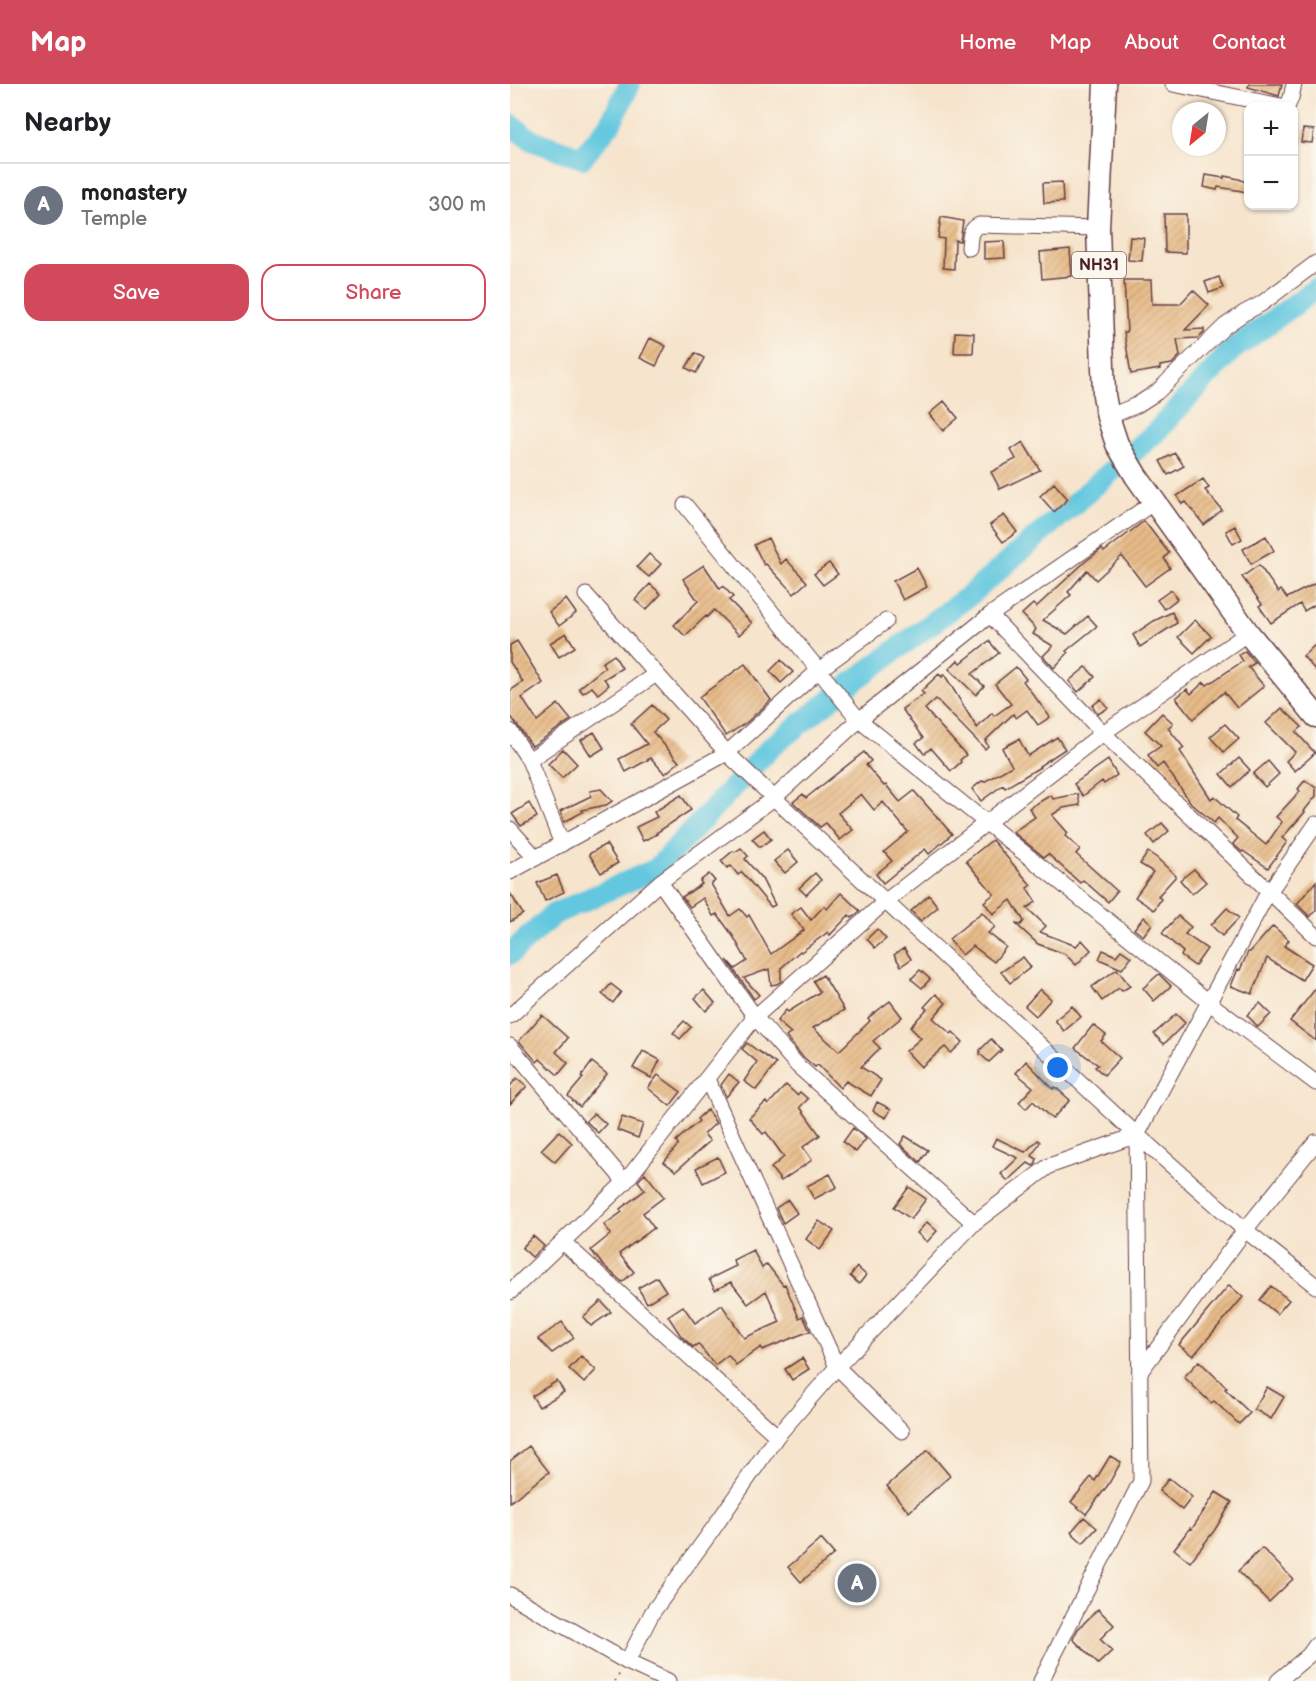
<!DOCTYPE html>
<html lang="en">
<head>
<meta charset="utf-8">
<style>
  body { margin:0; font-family:"Balsamiq Sans",sans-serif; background:#f6f6f6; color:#202124 }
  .controls { position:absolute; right:18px; top:18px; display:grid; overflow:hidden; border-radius:12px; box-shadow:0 2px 4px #0004 }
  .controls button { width:54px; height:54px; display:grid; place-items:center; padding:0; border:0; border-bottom:2px solid #e0e0e0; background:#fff; color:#202124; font:30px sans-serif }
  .compass { position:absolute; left:662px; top:18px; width:54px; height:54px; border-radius:50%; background:#fff; box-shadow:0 2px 4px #0004; rotate:210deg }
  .you { position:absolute; left:548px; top:984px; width:21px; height:21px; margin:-15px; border:4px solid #fff; border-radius:50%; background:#1a73e8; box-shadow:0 0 0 9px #1a73e833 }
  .badge { display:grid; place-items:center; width:39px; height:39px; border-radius:50%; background:#d1495b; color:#fff; font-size:20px; font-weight:700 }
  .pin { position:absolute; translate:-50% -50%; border:3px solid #fff; box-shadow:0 2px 6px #0006 }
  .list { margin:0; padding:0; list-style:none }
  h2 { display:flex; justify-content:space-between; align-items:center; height:78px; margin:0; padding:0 24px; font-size:26px }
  h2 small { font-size:20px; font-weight:400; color:#757577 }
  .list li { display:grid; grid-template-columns:39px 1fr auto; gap:18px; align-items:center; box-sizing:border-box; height:84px; padding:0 24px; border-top:2px solid #e0e0e0 }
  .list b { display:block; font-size:22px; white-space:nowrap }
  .list p { margin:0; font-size:20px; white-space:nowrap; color:#757577 }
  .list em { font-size:20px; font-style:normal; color:#757577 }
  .actions { display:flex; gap:12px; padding:18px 24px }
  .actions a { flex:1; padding:14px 0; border:2px solid #d1495b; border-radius:18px; text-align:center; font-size:21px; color:#d1495b }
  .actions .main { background:#d1495b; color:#fff }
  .map { position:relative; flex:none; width:806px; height:1597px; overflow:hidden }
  header { display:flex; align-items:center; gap:36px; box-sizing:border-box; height:84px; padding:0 30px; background:#d1495b; color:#fff }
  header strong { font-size:28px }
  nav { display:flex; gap:33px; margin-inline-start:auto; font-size:21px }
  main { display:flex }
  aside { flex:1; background:#fff }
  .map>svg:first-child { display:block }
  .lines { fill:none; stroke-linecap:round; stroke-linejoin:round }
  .river { stroke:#62c7df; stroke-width:22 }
  .building { fill:url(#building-hatch) }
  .minor-casing { stroke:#643d43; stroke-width:17 }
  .highway-casing { stroke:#643d43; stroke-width:25 }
  .path { stroke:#643d43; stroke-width:2; stroke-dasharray:1.5 4.5; stroke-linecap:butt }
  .minor { stroke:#fff; stroke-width:15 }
  .highway { stroke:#fff; stroke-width:22 }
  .labels { text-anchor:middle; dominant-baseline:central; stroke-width:5; stroke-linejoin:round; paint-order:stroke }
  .shield { fill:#fbf7ec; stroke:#7f6065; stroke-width:1.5 }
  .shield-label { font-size:16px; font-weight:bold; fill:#4a1f2b }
</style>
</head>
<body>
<header>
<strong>Map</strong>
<nav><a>Home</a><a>Map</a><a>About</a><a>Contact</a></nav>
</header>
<main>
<aside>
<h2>Nearby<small></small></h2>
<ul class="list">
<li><span class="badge" style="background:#6b7280">A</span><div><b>monastery</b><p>Temple</p></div><em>300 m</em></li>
</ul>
<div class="actions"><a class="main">Save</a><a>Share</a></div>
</aside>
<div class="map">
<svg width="806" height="1597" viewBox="0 0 806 1597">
  <defs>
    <pattern id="building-hatch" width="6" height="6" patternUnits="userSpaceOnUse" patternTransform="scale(1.5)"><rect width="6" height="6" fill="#e7bb89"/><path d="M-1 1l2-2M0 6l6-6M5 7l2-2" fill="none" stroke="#c8a076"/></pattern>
  </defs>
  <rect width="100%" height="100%" fill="#fbf7ec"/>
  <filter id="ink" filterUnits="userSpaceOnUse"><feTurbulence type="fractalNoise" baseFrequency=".0167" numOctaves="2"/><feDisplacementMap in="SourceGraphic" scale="12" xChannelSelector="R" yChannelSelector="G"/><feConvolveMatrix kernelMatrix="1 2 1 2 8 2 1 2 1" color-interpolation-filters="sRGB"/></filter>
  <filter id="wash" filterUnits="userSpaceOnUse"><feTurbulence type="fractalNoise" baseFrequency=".008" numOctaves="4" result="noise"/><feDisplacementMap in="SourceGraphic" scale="24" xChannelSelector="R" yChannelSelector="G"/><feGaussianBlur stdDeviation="1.35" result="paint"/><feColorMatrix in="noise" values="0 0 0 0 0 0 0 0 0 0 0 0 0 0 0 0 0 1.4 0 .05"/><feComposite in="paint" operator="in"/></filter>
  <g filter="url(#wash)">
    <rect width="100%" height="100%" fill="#f6e4cc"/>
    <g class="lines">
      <path class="river" d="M0,40L21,56L72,74L100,40L120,0
        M0,870L44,830L146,785L261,663L344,597L460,511L645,349L722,266L806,205"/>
    </g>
    <g id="blocks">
      <path class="building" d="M739,0H772L769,12L738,3Z
        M793,45L804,46L802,59L791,58Z
        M696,91L714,94V92L729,95L738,99V110L732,107L708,103L707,106L694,103Z
        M552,98L553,118L534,119L533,99Z
        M654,130H676V169L655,168Z
        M431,133L453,137L450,157L445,156L444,185L433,184L434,155L428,154Z
        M620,153L634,154L632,177L618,176Z
        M494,157L495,174L474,175V158Z
        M560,165L562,192L532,195L530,168Z
        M709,193L713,204L699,209L695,198Z
        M614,196H641L642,220H670L683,206L699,221L675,246L694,245V249L688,254L667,255L670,272L662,280L650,282V285L621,290L614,248H617Z
        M445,248L464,249L463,269H444Z
        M140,254L156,262L146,282L130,274Z
        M185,269L194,274L186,289L176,284Z
        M434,317L448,334L433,347L419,330Z
        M513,358L530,386L490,405L481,388L506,375L501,366Z
        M665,369L674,382L658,391L650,377Z
        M693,395L699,404L695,406L712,426L694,441L676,418L672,420L667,412Z
        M544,399L558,415L544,428L530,412Z
        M494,431L507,448L493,458L480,441Z
        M634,437L659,469L654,474L660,484L635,502L612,472L586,496L577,486L558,508L561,511L533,536L557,550L578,532L587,542L556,567L558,569L544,584L533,572L543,562L523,550L526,545L512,530L523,520L526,523L576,477L592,465L594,468Z
        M725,442L732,455L723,460L716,447Z
        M756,452L764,467L741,480L733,465Z
        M258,454L271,480L276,475L297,498L284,510L256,480L254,481L244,461Z
        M139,470L151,480L139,493L127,483Z
        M319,479L328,490L313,501L304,490Z
        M194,481L210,505L213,502L223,513L219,516L242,539L229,551L204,526L197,533L196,532L175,552L164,541L188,517L173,495Z
        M749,481L768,508L771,506L777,514L806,499V520L794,527L790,520L761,539L749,522L752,520L732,493Z
        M407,484L417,503L393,516L383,497Z
        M140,500L151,510L136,526L125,516Z
        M661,506L667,515L654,525L647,516Z
        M56,515L66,529L49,542L39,528Z
        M662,528L667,539L630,563L623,551L644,537Z
        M685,536L701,552L684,569L668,553Z
        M56,549L65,563L49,573L40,559Z
        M7,557L33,599L12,614L27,637L48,620L61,636L22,662L0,631V607L13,598L0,578V561Z
        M479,557L489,569L462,590L474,602L466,611L439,585L448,576L451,579Z
        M806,560V587L793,572Z
        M735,567L745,579L738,583L754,602L727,624L714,608L683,635L666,614L677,605L681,610L694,598L697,601L733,577L729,571Z
        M104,571L112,584L94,595L99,601L88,610L82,603L73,609L69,604L95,583L92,579Z
        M271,576L283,588L271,599L260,587Z
        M235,580L261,616L237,638L216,652L189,613Z
        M506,583L516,595L513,597L540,633L528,641L517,626L506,634L503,630L475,657L478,662L475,665L426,615L415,625L456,671L450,676L451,678L441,687L421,664L414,670L406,659L413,654L392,625L414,610L411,607L429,590L432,593L434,590L467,644L482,629L484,632L501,620L485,600Z
        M576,583L585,593L568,608L559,597Z
        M591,615L598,624L588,630L582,622Z
        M142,621L156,636L143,648L169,678L155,690L141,674L116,688L109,675L137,660L121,640Z
        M772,624L792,643L786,648L805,669L785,687L776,677L785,668L756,639Z
        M652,629L663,639L658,644L674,664L670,667L701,715L704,712L727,733L725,736L756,761L772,738L766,733L790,707L788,705L795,696L806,704V712L794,727L795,728L772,754L777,758L758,784L733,767L732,768L723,760L728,754L708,734L704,739L681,719L653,679L647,684L638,671L651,662L635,647Z
        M715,640L729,655L714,668L700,653Z
        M84,648L94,664L81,672L71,656Z
        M547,653L555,665L529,682L530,683L495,704L493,701L471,717L462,705L472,697L474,698L502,682L492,664L509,655L518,672Z
        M53,665L67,680L52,694L38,680Z
        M354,668L361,677L356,681L374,702L376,701L390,718L404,707L442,750L419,770L415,765L373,799L366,790L382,777L374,768L398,748L373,718L364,726L351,710L328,729L343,746L330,756L316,739L310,743L283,718L293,710L296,714Z
        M729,674L740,686L722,703L711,690Z
        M598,676L607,691L594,700L592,697L573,712L564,700Z
        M758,677L769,690L755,703L743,690Z
        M91,705L102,717L96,721L72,726L73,728L54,738L50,727L81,712L80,707Z
        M568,710L570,721L553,724L542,731L558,749L555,752L570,765L566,770L607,807L598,818L573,796L570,799L538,770L534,773L503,748L525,733L519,724L541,711L543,715Z
        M171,711L181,726L146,749L147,750L133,757L126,743L147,733L144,728Z
        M19,719L27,733L11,742L2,730Z
        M652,739L659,747L644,760L637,751Z
        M254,746L261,755L250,763L242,755Z
        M482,756L521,801L517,804L526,818L517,824L536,842L530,848L566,862L572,856L581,866L566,881L555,870L528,860L506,840L511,841L514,837L501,816L483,830L474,818L484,810L456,777Z
        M96,760L108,779L91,789L79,770Z
        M231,764L238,772L235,775L252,795L265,821L261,823L232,788L228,791L221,782L217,784L211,777L223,767L225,768Z
        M278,766L288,778L275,789L264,777Z
        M638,768L647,774L666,792L648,812L651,815L644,826L625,813L643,788L630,780Z
        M684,785L696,798L682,810L670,796Z
        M305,789L311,796L296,811L289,804Z
        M199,790L205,797L201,800L220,832L230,825L237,833L239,831L261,870L294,846L281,830L291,823L301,836L314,822L317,825L331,809L350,827L342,834L339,831L320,851L318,848L291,868L290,867L271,884V897L267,900L261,901L259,885L234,894L249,911L244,915L217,876L225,885L237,877L223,852L207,830L203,832L193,814L180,823L172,813L192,800L190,797Z
        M47,791L54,808L35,817L27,799Z
        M806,797V826L800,833L787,820Z
        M0,809L13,830L0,838Z
        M419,811L428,823L411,837L401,827Z
        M717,824L729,834L712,852L701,841Z
        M472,828L485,843L478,849L496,863L484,878L463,862L452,871L439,855Z
        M668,832L681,843L675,850L697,865L685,882L671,872L673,868L652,849Z
        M634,833L642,840L633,852L624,845Z
        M763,842L779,856L774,862L802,880L792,896L757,874L742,910L721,902L728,885L730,886L738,868H740Z
        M367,845L376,855L365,864L357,855Z
        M394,864L401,875L391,882L384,871Z
        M593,866L606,872L611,866L621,873L612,885L589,875Z
        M513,873L521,883L500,899L491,888Z
        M607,885L620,902L612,907L609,904L592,917L582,903Z
        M410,886L420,895L412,904L401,895Z
        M649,890L661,902L644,917L633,904Z
        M313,891L334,926L303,944L329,967L360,937L358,934L380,917L392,933L363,957L370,964L351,983L371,996L361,1012L336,997L330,1004L308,981L305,983L291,971L276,953L281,949L267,937L276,926L278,928L310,908L303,897Z
        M101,900L111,908L103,919L92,910Z
        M806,904V957L780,937Z
        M530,905L541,915L526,932L515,922Z
        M194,906L205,919L196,927L185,914Z
        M426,910L436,919L423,934L441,950L443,948L453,958L441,969L435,963L411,983L396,967L411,954L400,943L417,925L414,923Z
        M750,919L761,930L748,943L737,931Z
        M562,922L571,933L554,947L545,936Z
        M666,930L675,939L654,960L644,950Z
        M32,931L58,954L46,968L58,979L48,991L30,975L27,978L9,957Z
        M174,937L181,943L170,955L163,949Z
        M583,941L596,951L591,957L610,974L594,991L585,983L588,981L565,964Z
        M481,955L492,966L479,978L470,970V966Z
        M237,959L266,980L246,1006L234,997L247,978L232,965Z
        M133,967L150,976L141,994L123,984Z
        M516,977L543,1005L545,1003L560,1016L542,1035L523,1017L516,1025L509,1018L523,1003L506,989Z
        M82,978L97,990L70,1023L58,1012L73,994L71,993Z
        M219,990L229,998L216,1013L211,1001Z
        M148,991L171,1008L160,1022L138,1004Z
        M7,994L17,1002L0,1020V1002Z
        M276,1001L287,1011L290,1008L298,1015L290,1023L310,1051L293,1063L302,1076L271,1097L261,1084L274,1073L256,1048L253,1050L239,1034L256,1018L258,1021Z
        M367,1018L381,1025L376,1034L363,1027Z
        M197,1026L206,1039L194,1050L200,1057L166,1087L154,1078L168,1061L166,1057L189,1037L187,1035Z
        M84,1029L96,1040L88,1049L76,1037Z
        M112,1033L133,1040L128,1054L107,1046Z
        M343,1044L356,1055L346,1068L333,1058Z
        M49,1047L62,1059L45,1078L31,1066Z
        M395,1052L418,1066L410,1078L390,1060Z
        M486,1054L515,1068L528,1056L530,1058L522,1072L527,1075L525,1081L523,1082L518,1079L498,1097L491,1090L508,1074L482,1062Z
        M208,1073L215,1088L193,1099L186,1084Z
        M135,1089L154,1113L133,1129L144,1144L109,1170L124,1188L112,1198L92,1180L81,1166L101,1150L94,1141L112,1128L110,1125L135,1106L128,1097Z
        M320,1090L327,1103L304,1115L297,1102Z
        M399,1103L416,1115L401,1135L384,1123Z
        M278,1116L287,1129L273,1139L266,1124Z
        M309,1137L324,1147L310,1166L296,1155Z
        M417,1138L427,1147L417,1158L407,1149Z
        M23,1152L34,1162L22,1173L12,1164Z
        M243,1166L252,1184L257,1180L273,1201L275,1200L289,1234L293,1232L300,1247L252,1266L251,1263L226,1281L218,1271L205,1281L188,1260L183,1263L171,1252L158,1232L173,1222L185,1239L212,1221L234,1254L270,1238L256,1207L238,1220L221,1198L205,1206L199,1195L226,1182L223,1176Z
        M347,1183L356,1191L349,1200L340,1192Z
        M147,1193L156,1207L137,1219L128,1204Z
        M719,1201L733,1213L683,1272L669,1261Z
        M761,1202L779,1216L767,1230L750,1216Z
        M91,1217L101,1228L81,1242L73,1233Z
        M52,1238L64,1254L42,1269L28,1255Z
        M71,1272L86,1286L74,1299L59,1285Z
        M292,1274L299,1285L282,1296L275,1285Z
        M689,1277L717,1304L715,1305L740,1329L729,1340L704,1317L701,1319L674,1293Z
        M47,1297L54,1308L29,1323L22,1312Z
        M757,1303L774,1313L761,1335L744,1325Z
        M19,1362L39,1388L0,1418V1377Z
        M418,1366L440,1392L399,1428L377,1402Z
        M600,1372L611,1378L598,1401L576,1430L561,1418L581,1393L585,1397Z
        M659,1394L682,1413L672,1426L649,1407Z
        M706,1408L722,1418L704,1447L680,1478L664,1465L680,1444L682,1445Z
        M574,1433L587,1444L573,1459L561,1448Z
        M311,1455L324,1470L291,1498L278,1483Z
        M752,1464L783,1495L759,1518L728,1487Z
        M588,1525L604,1541L590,1555L602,1567L588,1580L563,1555L568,1545Z"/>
    </g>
  </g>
  <g filter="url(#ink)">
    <use href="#blocks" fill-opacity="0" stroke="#643d43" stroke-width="1.5"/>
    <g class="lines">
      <g class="minor-casing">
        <path id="minor" d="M663,0L771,22
          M774,22L778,21L781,14L784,0
          M459,164C460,154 459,146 469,141L588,144
          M598,333L627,321L647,308L715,242L734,229L751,220L806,179
          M175,421L349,636L710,927L806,999
          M76,511L217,669L264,714L627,1051L735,1146L806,1202
          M480,531L593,649L806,852
          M0,647L19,676L52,760
          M19,676L146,590
          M0,745L26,774
          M0,788L217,669L309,586L376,537
          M150,798L245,933L288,982L464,1139
          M0,932L150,798L264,714L349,636L480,531L644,418
          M0,962L115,1098
          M197,995L327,1283L392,1347
          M53,1158L267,1352
          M0,1208L115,1098L245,933L376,817L476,739L593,649L738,549
          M630,1288L735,1146L806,1058
          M0,1511L117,1578L158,1597
          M117,1578L142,1529L203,1445L267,1352L327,1283L464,1139L539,1082L627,1051
          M531,1597L631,1397L627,1051L755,814L806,740
          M768,1597L799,1571L806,1561"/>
      </g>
      <g class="highway-casing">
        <path id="highway" d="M595,0L588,144L594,311L598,333L607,360L626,392L738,549L806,632"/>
      </g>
      <path class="path" d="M105,1597L110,1589"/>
      <use href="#minor" class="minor"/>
      <use href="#highway" class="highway"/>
    </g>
  </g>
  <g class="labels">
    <rect class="shield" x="562" y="168" width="54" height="26" rx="4.5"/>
    <g class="shield-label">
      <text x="589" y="181">NH31</text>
    </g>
  </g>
</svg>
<div class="controls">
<button>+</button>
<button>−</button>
</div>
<svg class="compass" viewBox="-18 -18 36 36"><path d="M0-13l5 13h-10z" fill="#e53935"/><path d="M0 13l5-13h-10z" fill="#757577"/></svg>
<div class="you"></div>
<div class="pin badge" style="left:347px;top:1499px;background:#6b7280">A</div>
</div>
</main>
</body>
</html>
